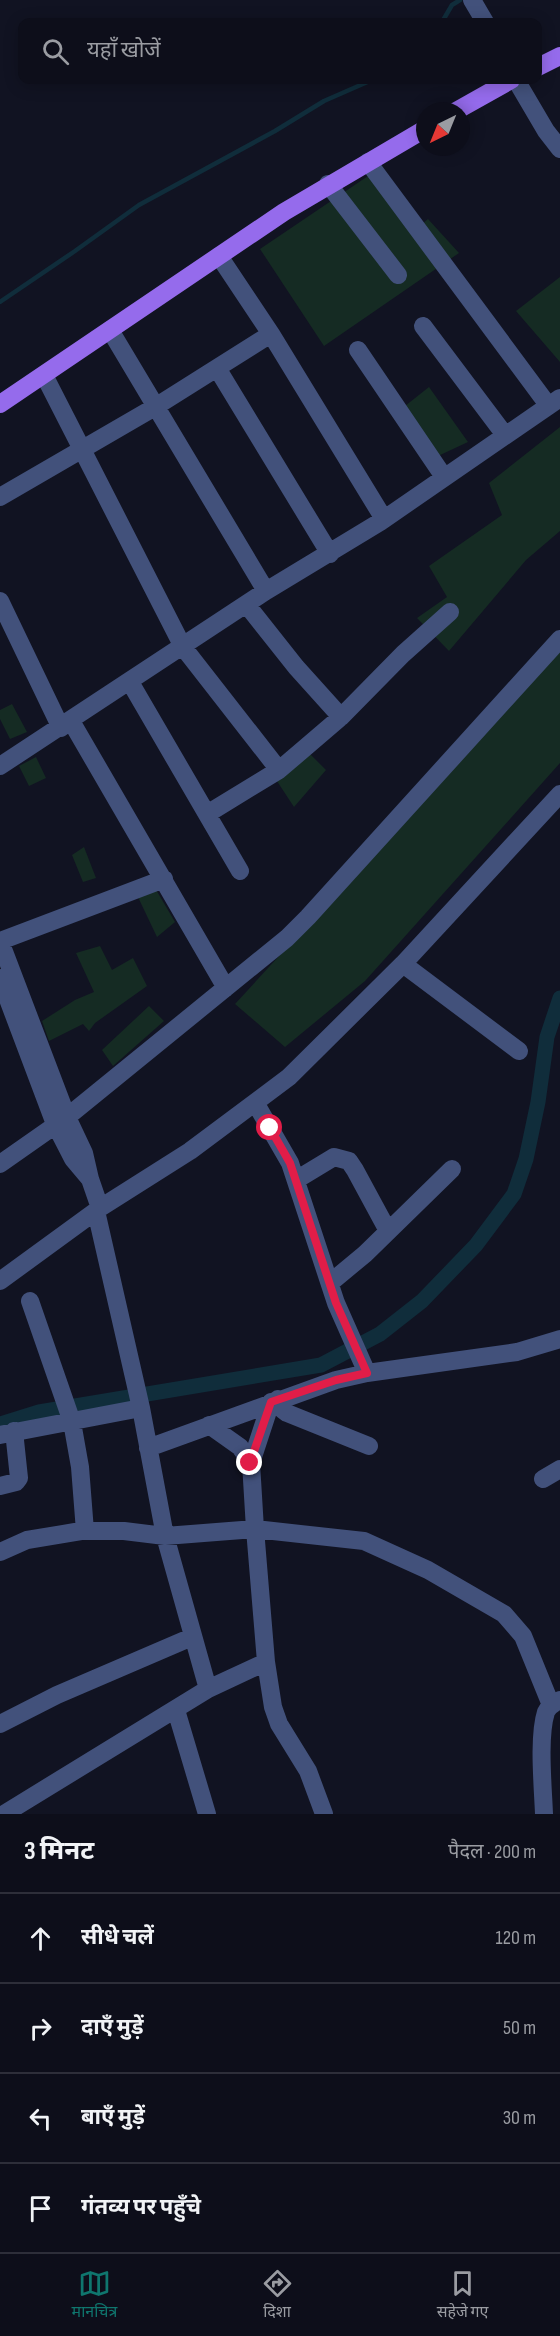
<!DOCTYPE html>
<html lang="hi">
<head>
<meta charset="utf-8">
<style>
  body { margin:0; font-family:"Sofia Sans Condensed","Noto Sans Devanagari",sans-serif; background:#161723; color:#f1f3f6 }
  .compass { position:absolute; left:416px; top:102px; width:54px; height:54px; border-radius:50%; background:#0d0e1a; box-shadow:0 3px 15px #0003; rotate:223deg }
  .stop { position:absolute; width:18px; height:18px; margin:-14px; border:4px solid #e11d48; border-radius:50%; background:#fff }
  .stop.end { background:#e11d48; border-color:#fff; box-shadow:0 2px 6px #0008 }
  .list { margin:0; padding:0; list-style:none }
  h2 { display:flex; justify-content:space-between; align-items:center; height:78px; margin:0; padding:0 24px; font-size:26px }
  h2 small { font-size:20px; font-weight:400; color:#9a9ca2 }
  .list li { display:grid; grid-template-columns:39px 1fr auto; gap:18px; align-items:center; box-sizing:border-box; height:90px; padding:0 24px; border-top:2px solid #2d2e39 }
  .list b { display:block; font-size:22px; white-space:nowrap }
  .list em { font-size:20px; font-style:normal; color:#9a9ca2 }
  .icon { flex:none; width:33px; height:33px; fill:none; stroke:currentColor; stroke-width:2; stroke-linecap:round; stroke-linejoin:round }
  .map { position:relative; flex:none; width:560px; height:1814px; overflow:hidden }
  .search { position:absolute; background:#0d0e1a; box-shadow:0 3px 15px #0003; left:18px; right:18px; top:18px; height:66px; display:flex; align-items:center; gap:15px; box-sizing:border-box; padding:0 21px; border-radius:12px; color:#9a9ca2; font-size:22px }
  .sheet { height:438px; background:#0d0e1a }
  nav { display:flex; justify-content:space-around; align-items:center; box-sizing:border-box; height:84px; border-top:2px solid #2d2e39; background:#0d0e1a; font-size:16px; color:#9a9ca2 }
  nav a { display:grid; justify-items:center; gap:3px }
  nav .on { color:#0f766e }
  .map>svg:first-child { display:block }
  .green { fill:#152b23 }
  .lines { fill:none; stroke-linecap:round; stroke-linejoin:round }
  .stream { stroke:#102d3b; stroke-width:4.5 }
  .canal { stroke:#102d3b; stroke-width:15 }
  .minor { stroke:#42517b; stroke-width:18 }
  .major { stroke:#956bec; stroke-width:18 }
  .route { stroke:#e11d48; stroke-width:8 }
</style>
</head>
<body>
<div class="map">
<svg width="560" height="1814" viewBox="0 0 560 1814">
  <rect width="100%" height="100%" fill="#111322"/>
  <path class="green" d="M371,174L415,230L428,219L459,253L324,346L260,249Z
    M560,277V362L516,311Z
    M429,387L468,442L438,456L405,406Z
    M560,427V531L526,560L449,651L417,618L447,597L429,566L502,515L489,483Z
    M560,651V763L365,981L285,1047L235,1004Z
    M12,704L27,732L10,739L0,719V710Z
    M301,745L326,770L294,807L271,772Z
    M36,757L46,778L29,786L19,766Z
    M84,847L96,878L83,882L72,855Z
    M155,888L175,922L157,937L137,895Z
    M100,946L112,970L133,958L147,986L95,1023L89,1031L83,1024L49,1041L42,1021L75,1000L94,992L76,953Z
    M149,1006L164,1021L113,1066L102,1050Z"/>
  <g class="lines">
    <path class="stream" d="M442,22L452,5L460,0
      M0,302L75,251L139,205L275,131L324,101L372,80"/>
    <path class="canal" d="M0,1424L39,1412L321,1365L380,1334L422,1301L476,1245L514,1194L526,1159L538,1102L547,1037L560,998"/>
    <path class="minor" d="M472,0L485,22
      M516,80L546,131L560,149
      M368,162L548,405
      M328,184L398,275
      M219,256L271,334L384,519
      M423,326L505,435
      M110,330L266,591
      M358,350L444,477
      M217,368L330,554
      M44,375L183,647L279,770
      M0,497L155,407L271,334
      M0,601L61,728
      M246,604L296,667L341,717
      M130,682L240,871
      M71,721L226,988
      M0,766L266,591L380,522L560,398
      M207,814L279,770L341,717L403,654L450,612
      M0,941L67,1117L84,1153L90,1179L100,1208
      M0,941L164,879
      M403,964L519,1051
      M0,978L55,1124L73,1159L89,1178
      M256,1104L290,1163L336,1303L367,1373
      M0,1164L67,1117L287,938L308,917L560,639
      M296,1180L334,1157L349,1161L355,1170L388,1231
      M96,1211L141,1408L165,1536L208,1689
      M0,1281L100,1208L190,1151L289,1077L403,964L560,794
      M330,1283L365,1254L452,1169
      M30,1301L72,1422L80,1467L85,1531
      M278,1399L283,1410L287,1413L369,1446
      M209,1425L240,1447L251,1463L255,1529L364,1541L428,1570L504,1614L523,1636L551,1705
      M0,1435L141,1408
      M148,1448L336,1380L367,1373L517,1352L560,1339
      M251,1463L271,1402
      M543,1479L560,1469
      M0,1486L16,1482L19,1478L14,1431
      M0,1552L27,1540L81,1531H124L165,1536L255,1529L266,1662L273,1707L279,1724L308,1771L324,1814
      M176,1710L207,1814
      M0,1724L57,1695L192,1637
      M4,1814L208,1689L266,1662
      M544,1814C543,1787 538,1737 546,1712C549,1705 554,1703 560,1700"/>
    <path class="major" d="M538,67L560,56
      M456,111L511,80
      M0,404L284,212L425,129"/>
  </g>
  <g class="lines">
    <path class="route" d="M250,1463L271,1402L336,1380L367,1373L336,1303L290,1163L270,1128"/>
  </g>
</svg>
<svg class="compass" viewBox="-18 -18 36 36"><path d="M0-13l5 13h-10z" fill="#e53935"/><path d="M0 13l5-13h-10z" fill="#9a9ca2"/></svg>
<div class="stop" style="left:270px;top:1128px"></div>
<div class="stop end" style="left:250px;top:1463px"></div>
<div class="search"><svg class="icon" aria-label="search" viewBox="0 0 24 24"><circle cx="10" cy="10" r="6"/><path d="M15 15l6 6"/></svg>यहाँ खोजें</div>
</div>
<section class="sheet">
<h2>3 मिनट<small>पैदल · 200 m</small></h2>
<ul class="list">
<li><svg class="icon" aria-label="ahead" viewBox="0 0 24 24"><path d="M12 20V5M6 11l6-6 6 6"/></svg><div><b>सीधे चलें</b></div><em>120 m</em></li>
<li><svg class="icon" aria-label="right" viewBox="0 0 24 24"><path d="M7 20v-9h11M14 6l5 5-5 5"/></svg><div><b>दाएँ मुड़ें</b></div><em>50 m</em></li>
<li><svg class="icon" aria-label="left" viewBox="0 0 24 24"><path d="M17 20v-9H6M10 6l-5 5 5 5"/></svg><div><b>बाएँ मुड़ें</b></div><em>30 m</em></li>
<li><svg class="icon" aria-label="arrive" viewBox="0 0 24 24"><path d="M6 21V4h12l-3 4 3 4H6"/></svg><div><b>गंतव्य पर पहुँचे</b></div></li>
</ul>
</section>
<nav>
<a class="on"><svg class="icon" aria-label="map" viewBox="0 0 24 24"><path d="M3 6l6-2 6 2 6-2v14l-6 2-6-2-6 2zM9 4v14M15 6v14"/></svg>मानचित्र</a>
<a><svg class="icon" aria-label="directions" viewBox="0 0 24 24"><path d="M12 3l9 9-9 9-9-9zM9 14v-3h6M13 9l2 2-2 2"/></svg>दिशा</a>
<a><svg class="icon" aria-label="saved" viewBox="0 0 24 24"><path d="M7 4h10v16l-5-4-5 4z"/></svg>सहेजे गए</a>
</nav>
</body>
</html>
